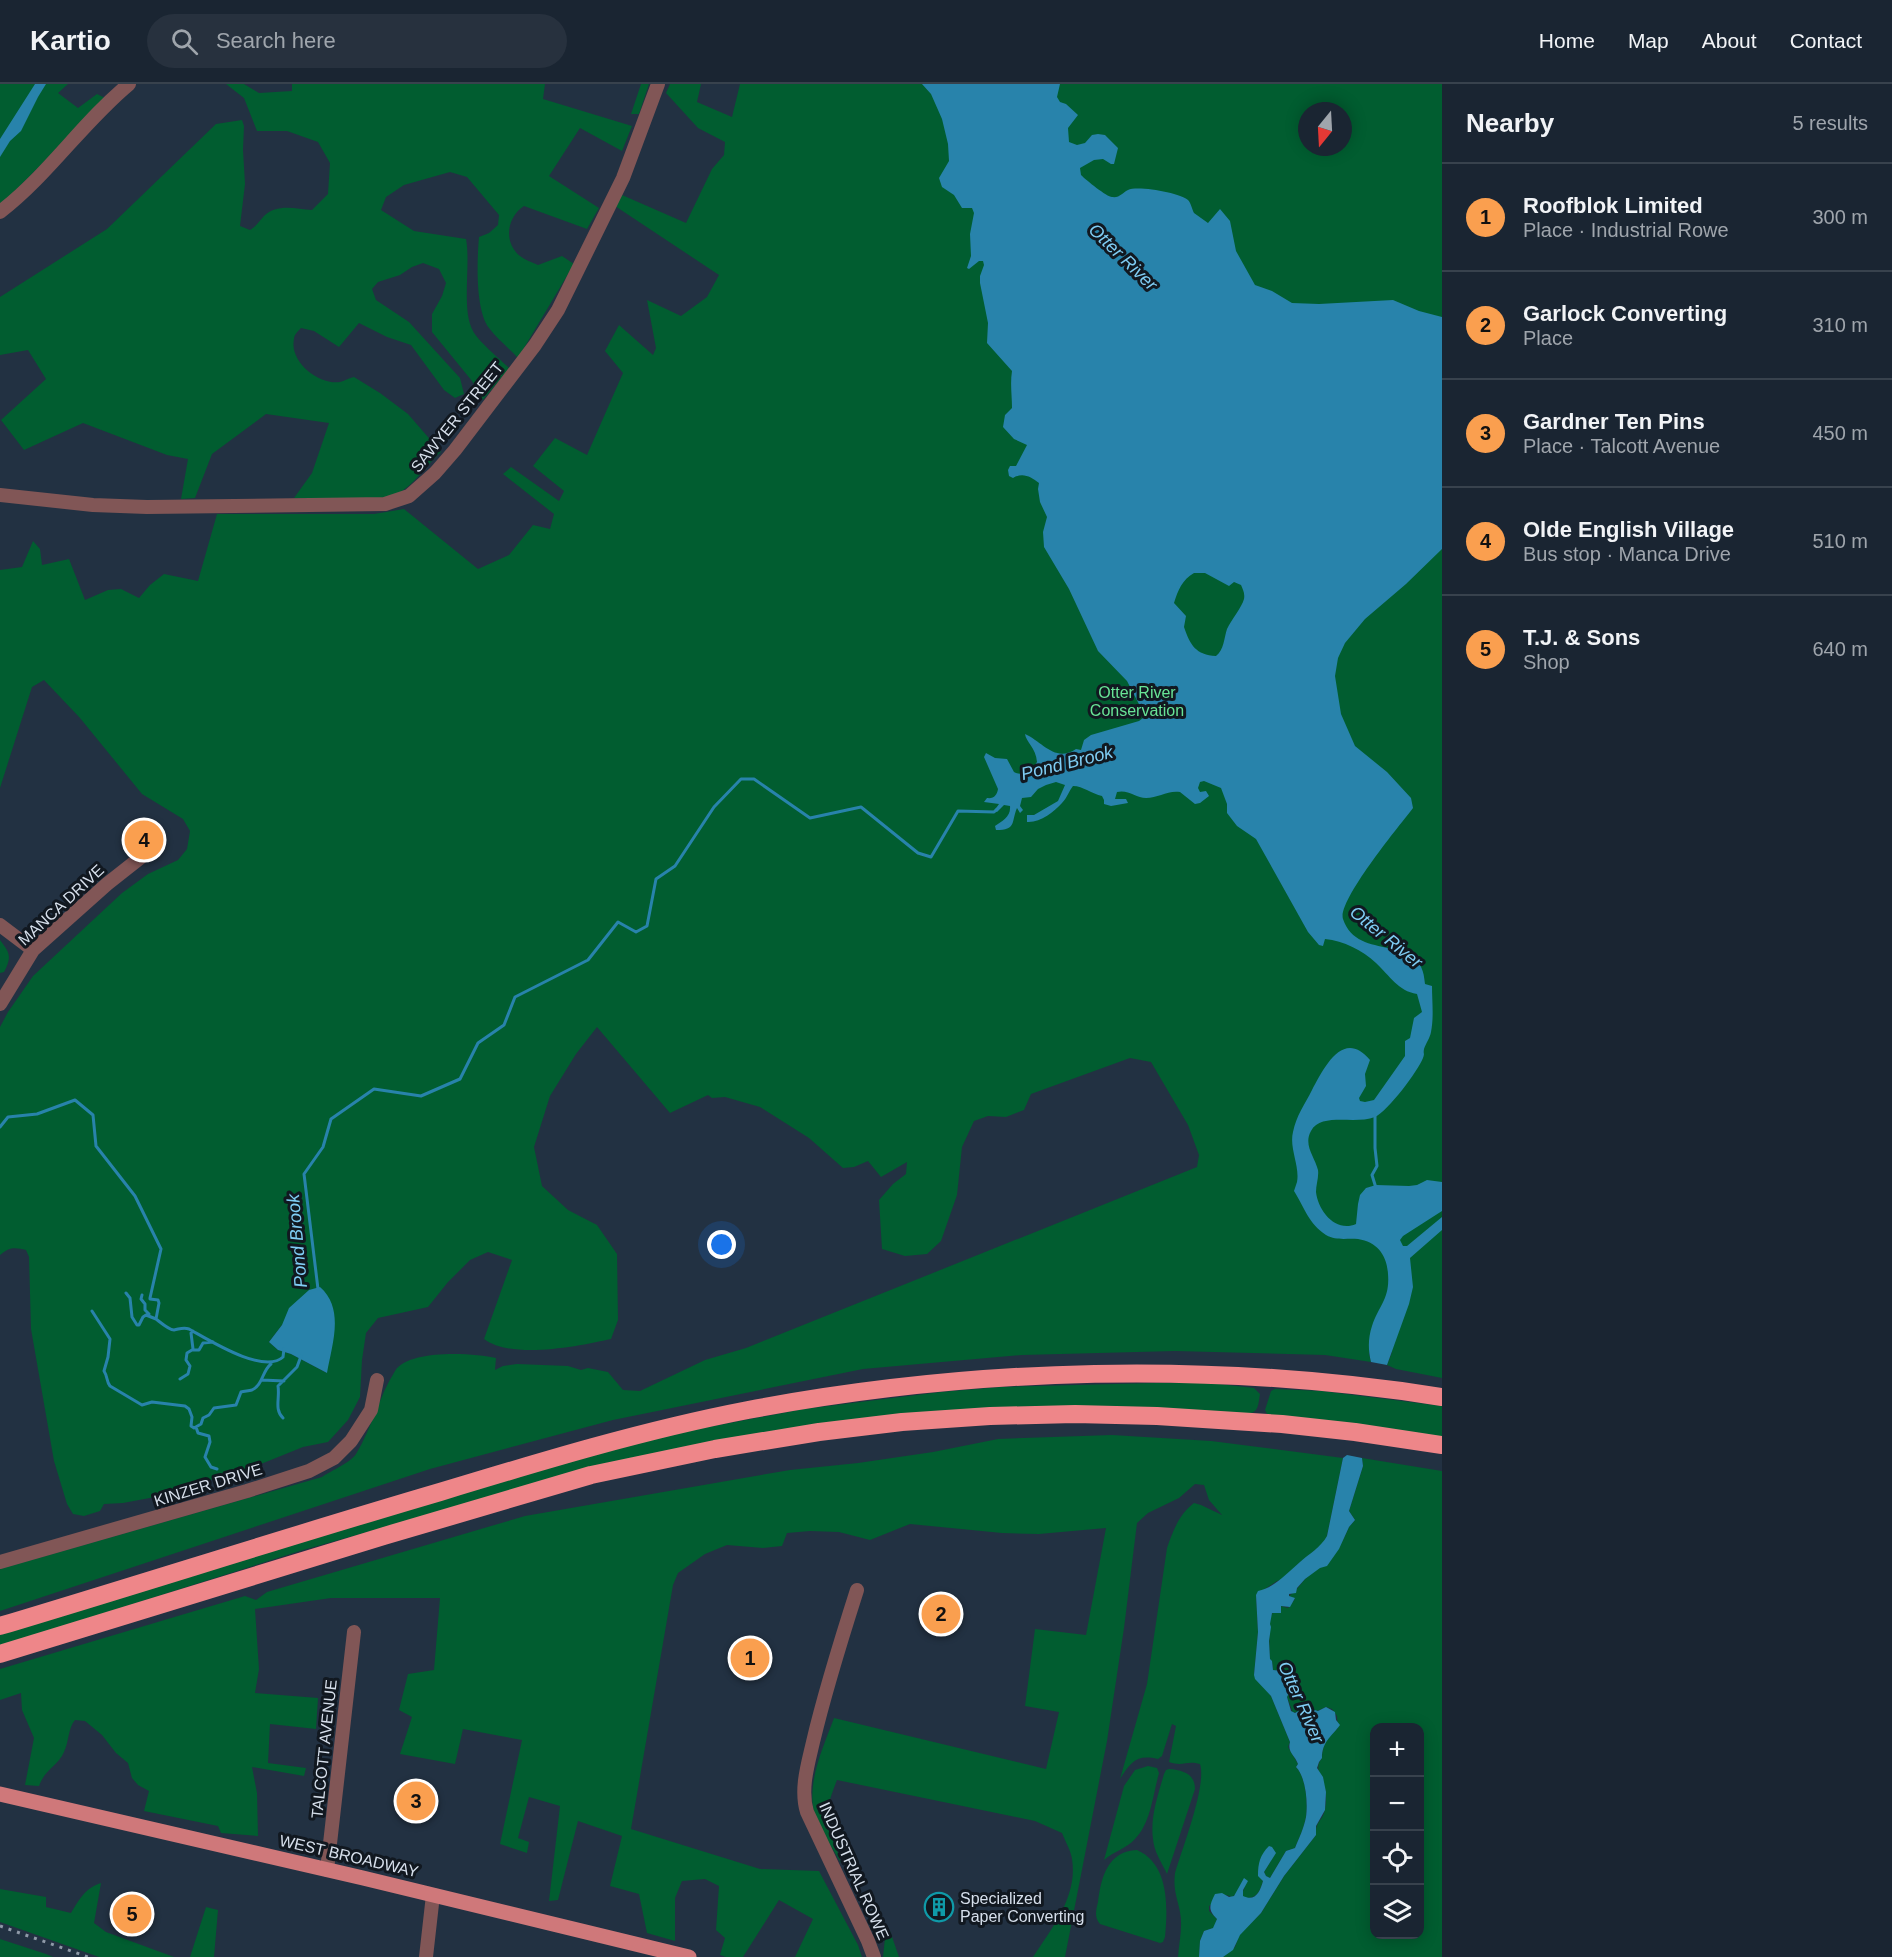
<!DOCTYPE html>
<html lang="en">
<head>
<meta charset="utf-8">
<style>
  body { margin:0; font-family:Helvetica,sans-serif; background:#27313e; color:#f1f3f6 }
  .controls { position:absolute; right:18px; bottom:18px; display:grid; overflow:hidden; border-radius:12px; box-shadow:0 3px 15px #0003 }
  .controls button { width:54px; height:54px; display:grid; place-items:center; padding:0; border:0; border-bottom:2px solid #38424d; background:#1a2532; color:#f1f3f6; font:30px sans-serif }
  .compass { position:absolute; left:1298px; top:18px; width:54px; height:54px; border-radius:50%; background:#1a2532; box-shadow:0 3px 15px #0003; rotate:198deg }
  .you { position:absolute; left:722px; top:1161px; width:21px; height:21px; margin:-15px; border:4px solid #fff; border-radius:50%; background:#1a73e8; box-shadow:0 0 0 9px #1a73e833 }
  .badge { display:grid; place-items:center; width:39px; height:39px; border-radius:50%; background:#fa9f4f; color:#111; font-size:20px; font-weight:700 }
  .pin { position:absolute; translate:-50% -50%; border:3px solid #fff; box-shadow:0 2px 6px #0006 }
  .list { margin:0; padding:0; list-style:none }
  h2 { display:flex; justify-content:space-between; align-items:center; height:78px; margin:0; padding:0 24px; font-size:26px }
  h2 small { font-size:20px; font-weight:400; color:#9fa5ac }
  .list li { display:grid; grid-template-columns:39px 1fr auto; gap:18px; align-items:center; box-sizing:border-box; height:108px; padding:0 24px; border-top:2px solid #38424d }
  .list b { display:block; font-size:22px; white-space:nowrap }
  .list p { margin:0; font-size:20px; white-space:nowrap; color:#9fa5ac }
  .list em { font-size:20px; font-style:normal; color:#9fa5ac }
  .icon { flex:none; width:33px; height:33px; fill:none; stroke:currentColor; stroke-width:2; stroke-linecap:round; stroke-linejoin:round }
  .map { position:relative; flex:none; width:1442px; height:1873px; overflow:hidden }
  header { display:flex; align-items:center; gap:36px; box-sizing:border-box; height:84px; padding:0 30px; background:#1a2532; border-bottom:2px solid #38424d }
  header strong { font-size:28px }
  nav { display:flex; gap:33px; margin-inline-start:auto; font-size:21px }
  .search { width:420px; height:54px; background:#27313e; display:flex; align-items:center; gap:15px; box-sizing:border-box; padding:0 21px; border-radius:33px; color:#9fa5ac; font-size:22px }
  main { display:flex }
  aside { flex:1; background:#1a2532 }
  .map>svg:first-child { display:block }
  .green { fill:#015d30; fill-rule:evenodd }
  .water { fill:#2883ab; fill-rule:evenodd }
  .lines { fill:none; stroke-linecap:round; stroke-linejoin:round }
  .stream { stroke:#2883ab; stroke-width:3 }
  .minor { stroke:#815656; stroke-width:14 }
  .major { stroke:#cf787a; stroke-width:15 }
  .highway { stroke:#ee8689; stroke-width:18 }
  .rail { stroke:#8f9aa8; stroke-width:3; stroke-dasharray:3 6; stroke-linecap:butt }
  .labels { text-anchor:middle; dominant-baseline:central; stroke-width:6; stroke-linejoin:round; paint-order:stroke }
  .street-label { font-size:16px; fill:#d6dfeb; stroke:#111820 }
  .park-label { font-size:16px; fill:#68e496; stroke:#111820 }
  .poi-label { font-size:16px; fill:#d6dfeb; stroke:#111820; text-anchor:start }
  .water-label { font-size:18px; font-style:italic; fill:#7fcdf4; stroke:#111820 }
</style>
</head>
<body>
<header>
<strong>Kartio</strong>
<div class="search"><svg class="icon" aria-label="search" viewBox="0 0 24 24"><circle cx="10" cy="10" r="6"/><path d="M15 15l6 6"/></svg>Search here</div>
<nav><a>Home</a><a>Map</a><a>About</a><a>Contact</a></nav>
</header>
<main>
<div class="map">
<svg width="1442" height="1873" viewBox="0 0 1442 1873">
  <rect width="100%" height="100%" fill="#223142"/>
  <path class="green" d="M0,0H68L58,9L78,24L97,10L105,14C69,50 37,87 0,121Z
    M226,0H244L259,9L292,7V0H545L543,15L632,42L622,67L580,44L549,92L599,124L587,145L524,122C507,133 503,158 520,172C525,176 532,178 538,181L562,172L574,180L518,274C509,264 497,255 489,244C475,226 477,175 479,153L489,149L498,141L499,131L467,93L450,88L404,101L386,113L381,126L414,147L466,155C471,181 461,225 473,247C477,256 501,276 509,284L483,316L472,297L432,248V230L442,212L446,199L439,185L423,179L412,183L400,191L378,198L372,205L376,216L409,238L460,294L464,310L455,314L444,306L411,261L387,253L359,239L339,263L314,247L301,244C298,247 294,251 294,255C289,278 319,301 340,298C344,297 349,294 354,293L380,309L408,330L441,368C423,384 412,406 388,414H294L312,389L329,339L266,330L212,370L195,414L181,415L188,375L167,371L83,339L24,366L1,336L46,295L28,266L0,271V213L107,145L216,40L242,36L244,42L243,66L245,100L240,142L250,146C257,142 259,137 264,132C277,119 296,125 312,126L328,110L330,79L318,58L287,47H257L244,14Z
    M641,0H649L639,30H631Z
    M670,0H701L697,18L732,33L740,0H1442V1294L1396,1285L1387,1281L1392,1268L1369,1269L1371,1278L1325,1271L1175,1267L1022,1271L863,1285L613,1336L430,1385L0,1527V1485L322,1393C331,1387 351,1378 356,1370C372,1344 379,1312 395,1287C409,1265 473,1269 496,1274L495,1286L503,1282L517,1280L568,1282L581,1286L588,1284L608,1288L623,1306L640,1307L705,1276L746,1264L1197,1083L1199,1071L1188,1041L1151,978L1130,974L1031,1010L1024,1026L1006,1033L988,1032L974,1037L962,1063L957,1111L941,1157L927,1170L905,1172L882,1165L879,1116L893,1100L906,1090L907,1078L881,1093L868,1077L854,1083L843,1084L809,1054L760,1023L725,1013L712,1014L708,1011L670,1029L597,943L576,970L550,1012L534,1063L542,1102L568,1126L597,1141L617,1170L618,1236L611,1255C579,1262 512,1276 484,1255L512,1176L488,1168L470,1176L448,1198L428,1223L378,1234L366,1249L362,1276L360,1313L348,1336L328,1358L303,1363L256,1382L155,1413L123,1419L104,1420L100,1427L84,1432L73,1430L67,1420L54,1377L31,1245L29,1173L26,1166C15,1163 9,1163 0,1171V943L8,928L33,892L122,809L148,790L178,776L187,765L190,747L183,735L142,710L80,634L44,596L32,603L0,704V486L22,483L33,457L40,465L42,481L69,475L85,516L108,506L121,505L139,514L150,501L164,490L198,497L217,430H374L404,425L478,485L509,471L533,441L550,445L554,430L503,390L511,383L559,417L564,407L533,382L555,354L587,371L623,289L605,267L619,241L653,271L656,264L647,216L681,232L707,213L719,191L615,122L622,111L686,139L712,85L724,71L725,58L698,44L666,9ZM1307,27H1343V63H1307ZM282,1241L327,1289L291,1270L278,1266L269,1258Z
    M0,856C10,869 12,873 4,888L0,889Z
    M1155,1299H1210L1254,1304L1260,1310C1258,1321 1259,1328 1248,1330L848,1338L378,1445L303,1466L0,1562V1551L216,1481L599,1369L677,1349L804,1325L941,1308L1001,1303Z
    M1275,1305L1322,1307L1442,1322V1355L1268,1332L1265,1326L1271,1307Z
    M1112,1351L1211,1357L1343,1374L1327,1452L1324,1459L1298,1480L1284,1495L1277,1497L1256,1511L1258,1548L1254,1591L1271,1612L1290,1658L1288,1663L1298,1680L1296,1683C1306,1693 1308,1719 1306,1733C1304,1744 1299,1754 1295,1764L1286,1767L1270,1794L1266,1792L1264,1788L1276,1768L1258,1791L1263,1797C1260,1808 1255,1817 1243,1813L1242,1809L1245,1803L1232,1813L1226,1811L1209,1822V1827L1217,1835L1214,1844L1204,1847L1200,1857L1199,1873H1178C1179,1858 1183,1843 1180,1828C1177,1813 1173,1806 1175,1789C1182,1765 1207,1701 1200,1680C1186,1676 1184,1683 1169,1678L1176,1642L1172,1640L1162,1672L1158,1675C1136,1670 1131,1678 1120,1695L1147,1600L1167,1464C1173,1447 1179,1430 1194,1419L1201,1421L1222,1431L1209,1416L1204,1401L1195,1400L1179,1414L1148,1429L1137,1439L1124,1544L1107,1657L1065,1873H1033C1052,1844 1078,1812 1072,1775C1071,1767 1065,1757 1062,1749L1035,1737L837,1696C832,1709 826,1724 827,1738C828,1749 838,1765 841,1779C834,1766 817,1742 814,1729C807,1697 823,1664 834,1634L1046,1685L1059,1628L1025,1622L1035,1545L1086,1551L1106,1444L1039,1450L1002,1449L910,1440L870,1456L839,1448L810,1447L787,1449L782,1462L763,1464L727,1461L705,1470L678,1489L673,1501L631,1745L760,1785L819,1787L858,1861L862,1873H795L813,1835L779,1816L743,1873H726L720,1871L725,1854L716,1846L719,1802L705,1795L682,1797L675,1814V1857L647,1849L639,1810L610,1802L622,1752L578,1737L558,1816L549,1817L560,1722L529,1713L518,1754L529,1758L527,1769L500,1760L522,1656L463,1645L455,1680L400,1670L412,1633L399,1626L408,1590L434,1586L440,1514H331L255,1525L259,1585L255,1609L318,1614L316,1645L270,1640L268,1679L306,1684L304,1692L252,1683L257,1709L258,1752L221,1749L218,1742L144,1727L149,1707L138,1701L132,1694L128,1679L116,1669L102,1651L85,1637L75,1636C68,1644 69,1658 64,1668C58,1682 45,1685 39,1702L25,1701L34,1654L22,1626L21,1609L0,1616V1585L245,1512L256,1516L267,1508L525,1432L790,1386L858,1379L933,1368L998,1355Z
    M1362,1374L1442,1387V1873H1223L1235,1863L1239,1851L1261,1829L1284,1792L1316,1751C1315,1738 1321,1738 1324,1729C1326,1724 1326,1715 1326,1710C1325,1696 1312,1686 1322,1674C1322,1660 1328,1654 1338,1644L1337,1632L1332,1625L1326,1623L1317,1627L1309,1624L1293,1629L1287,1613L1293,1601L1292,1598H1285L1282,1587L1273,1586L1272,1577L1270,1576C1269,1568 1269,1538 1271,1532C1272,1528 1278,1525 1281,1522L1288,1524L1295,1515L1289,1512L1296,1506L1305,1495L1335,1470L1345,1452L1349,1443L1355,1436L1349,1427L1363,1382ZM1374,1644H1420V1850H1374Z
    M1148,1682L1157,1684L1159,1689C1153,1710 1151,1739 1135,1755C1127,1764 1113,1768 1104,1776L1124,1702L1135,1686Z
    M1169,1685C1183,1686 1195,1690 1195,1705L1167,1790C1162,1779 1154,1768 1153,1755C1150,1733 1158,1711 1164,1690L1166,1686Z
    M1137,1766C1169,1780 1168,1822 1165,1853L1163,1858L1160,1859L1100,1840C1094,1833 1096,1826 1098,1818C1101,1793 1108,1767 1137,1766Z
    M101,1799L94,1839L106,1848L174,1873H99L0,1838V1805L46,1813V1823L71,1829C79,1816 85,1804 101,1799Z
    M206,1823L218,1826L214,1873H190Z
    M890,1847L899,1873H883L885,1854Z
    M0,1855L46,1870L53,1873H0Z"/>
  <path class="water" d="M35,0H46L38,13L21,47L10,57L0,73V55Z
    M922,0H1060L1057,13L1060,18L1066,20L1078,31L1068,44L1069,58L1077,61L1085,59L1092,51L1098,50L1105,51L1118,64L1114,80H1111L1103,75L1094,76L1080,84L1081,91C1086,96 1107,113 1112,113C1120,114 1122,109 1128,106C1137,101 1181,109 1188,116C1191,119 1192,125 1194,129L1208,139L1220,125L1230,137L1236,167L1255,201L1272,207L1292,219L1319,220L1393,216L1419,227L1442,233V465L1406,500L1365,535L1345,559L1338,574L1335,592L1341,630L1355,662L1387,688L1411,714L1413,724C1400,741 1337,817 1343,835C1358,880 1423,846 1425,900L1432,902C1432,917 1434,933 1431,948C1430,954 1426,959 1424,965C1423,971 1425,968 1423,974C1418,987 1388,1027 1375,1033C1355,1041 1321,1028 1311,1047C1303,1061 1315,1073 1318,1086C1319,1093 1316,1101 1316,1108C1318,1127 1336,1149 1356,1140L1358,1120L1360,1111L1366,1104L1376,1101L1409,1102L1417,1101L1427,1096L1442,1098V1127L1403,1152L1400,1156L1403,1162H1407L1442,1133V1146L1410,1174L1413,1203L1409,1220L1387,1281L1371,1278C1368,1266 1368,1254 1372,1242C1379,1221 1390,1215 1388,1190C1387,1171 1377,1158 1358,1155C1346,1154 1337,1157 1326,1151C1309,1140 1304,1123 1294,1107C1295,1104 1296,1101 1297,1098C1300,1082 1289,1064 1293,1048C1296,1032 1305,1020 1312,1006C1324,984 1343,944 1370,976L1365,990L1366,1002L1359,1014L1360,1017L1365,1018L1374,1016L1405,972V957L1410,954L1414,934L1422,928L1417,910C1398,907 1390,892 1376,879C1362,866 1344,857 1325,855L1323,862L1319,861L1308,848L1256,755L1237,742L1227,729V720L1221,704L1204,697L1200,698L1198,704L1200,708L1206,707L1209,712L1200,719L1195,720L1180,708C1168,706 1158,714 1146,714C1136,714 1128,705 1117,708L1115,715H1126L1128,719L1111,722L1104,720V716L1102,712C1092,710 1083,702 1073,702C1069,707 1067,714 1062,719C1054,728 1040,739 1027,738V731H1034L1058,717L1065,701L1056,698L1046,701L1038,705L1031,713L1022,714L1020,722L1023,726L1020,729L1017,724C1011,738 1017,746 996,746L995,742C1002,737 1011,733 1010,722L1004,721L997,728L994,727L999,720L984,718L987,714C994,715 997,711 998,705L984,673L986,669L995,674L1007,675L1014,688C1023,693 1032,686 1037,678C1036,664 1026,658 1025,650C1043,658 1055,679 1076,665L1081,666L1084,656L1091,651L1139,637L1143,634V628L1127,597L1098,567L1069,505L1044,463L1043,448L1047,433L1040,418L1038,405L1039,399C1031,393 1023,388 1013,394L1009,392L1008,386L1010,382H1016L1027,361L1014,355L1003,343L1005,331L1012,324C1012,311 1010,300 1012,287L987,259L988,239L980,199V192L984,181L983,177H979L969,185L967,184L971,172L970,150L974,129L972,124H962L954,111L942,103L939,94L949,77L948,60L942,35L931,10ZM1194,489H1205L1229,502L1234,498L1241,501C1243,506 1245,509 1244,515C1242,523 1231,536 1227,545C1224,554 1224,566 1216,572C1196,571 1190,561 1184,543L1186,532L1174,519C1178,506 1182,496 1194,489Z
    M320,1203C345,1225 332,1260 327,1289L291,1270L278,1266L269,1258L282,1241L289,1224L309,1206Z
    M1347,1371L1362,1374L1363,1382L1349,1427L1355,1436L1349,1443L1339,1465L1327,1482L1320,1484L1305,1495L1297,1504L1296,1509L1289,1510V1512L1295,1514L1290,1523L1281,1522V1529H1272L1270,1540L1271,1543L1269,1557L1270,1575L1272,1577L1273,1586L1282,1587L1285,1598H1292L1293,1601L1287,1613L1291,1627L1295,1629L1305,1623L1318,1627L1326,1623L1335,1628L1336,1636L1340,1641C1331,1653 1322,1658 1322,1674L1319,1678L1317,1684L1323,1693L1326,1708L1325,1726L1316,1742V1751L1284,1792L1261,1829L1240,1851L1233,1866L1223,1873H1199L1200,1857L1204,1847L1213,1844L1217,1835C1208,1826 1209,1822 1215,1810L1222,1809L1229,1813L1234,1812L1244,1794L1248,1797L1243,1806V1812C1255,1818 1260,1808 1263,1797L1258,1792C1258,1779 1260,1771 1269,1762L1272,1763L1276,1769L1264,1788L1266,1792L1270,1794L1286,1767L1295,1764C1299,1754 1304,1744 1306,1733C1308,1719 1306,1693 1296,1683L1298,1680C1295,1671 1287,1668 1290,1658L1271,1612L1255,1595L1254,1591L1258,1548L1256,1511L1258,1507C1274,1504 1287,1489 1300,1478C1309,1470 1321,1463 1327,1452L1343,1374Z"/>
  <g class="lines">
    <path class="stream" d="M1375,1029V1064L1377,1082L1372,1091L1376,1104
      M0,1043L8,1033L37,1030L75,1016L93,1031L96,1062L135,1112L161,1165L150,1214V1215L158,1216L159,1219L156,1235C160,1238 169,1246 174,1246C180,1245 183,1243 189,1245C209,1256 264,1291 283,1273L284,1265
      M318,1205L304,1090L323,1063L331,1035L374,1005L421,1012L460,995L478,959L504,941L515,913L588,876L618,838L636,848L647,842L656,795L675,782L714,723L741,695H754L810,734L861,723L918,769L931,773L958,727L994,728L997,725
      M126,1209L130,1214L132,1233L137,1241H139L143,1233L146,1231L156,1235
      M142,1211L141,1215L145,1220V1226L149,1230
      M92,1227L110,1255L108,1273L104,1287C108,1293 106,1297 110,1302L142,1321L152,1318L185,1322L189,1325L192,1333L191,1342L194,1344L201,1340L203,1334L209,1331L214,1324L236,1321L241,1308C244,1307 248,1307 252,1306C263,1301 262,1287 271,1280
      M193,1247L191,1249L193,1265
      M180,1295L188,1290L190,1282L186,1276L187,1269L192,1266H199L203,1259L213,1258
      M262,1296L284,1297
      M283,1334C274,1325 280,1315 278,1302L297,1283L301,1272
      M196,1343L198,1349L209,1352L210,1358L205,1373L211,1383L217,1385"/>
    <path class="minor" d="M0,128C48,91 82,39 129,0
      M0,411L93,421L147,423L385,420L409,412L435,389L455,366L535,261L558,226L623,94L658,0
      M0,841L33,866
      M0,920L33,866L107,800L159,759
      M0,1478L247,1407L309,1387L334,1374L351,1357L371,1326L377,1296
      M857,1506C841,1556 825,1607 813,1658C808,1680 800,1705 807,1728L868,1857L874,1873
      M327,1786L354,1548
      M426,1873L433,1811"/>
    <path class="major" d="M0,1710L363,1794L689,1873"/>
    <path class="highway" d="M0,1542C147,1498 293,1451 440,1408C542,1377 644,1346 748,1326C976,1283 1213,1277 1442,1313
      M0,1570L384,1452L591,1391L715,1365L819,1348L902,1338L990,1332L1075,1330L1157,1332L1282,1340L1355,1348L1442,1361"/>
    <path class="rail" d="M0,1842L88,1873"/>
  </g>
  <defs>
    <g id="building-ring" transform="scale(1.5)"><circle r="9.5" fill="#111820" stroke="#0f9aa8" stroke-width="1.5"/><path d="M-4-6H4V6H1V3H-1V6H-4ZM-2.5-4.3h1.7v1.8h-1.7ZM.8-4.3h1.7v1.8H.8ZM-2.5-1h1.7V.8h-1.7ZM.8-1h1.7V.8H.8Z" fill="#0f9aa8"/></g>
  </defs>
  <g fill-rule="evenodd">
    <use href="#building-ring" x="939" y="1823"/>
  </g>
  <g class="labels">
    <g class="street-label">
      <text transform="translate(457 333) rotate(-51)">SAWYER STREET</text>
      <text transform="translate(61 821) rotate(-43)">MANCA DRIVE</text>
      <text transform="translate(208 1401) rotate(-17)">KINZER DRIVE</text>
      <text transform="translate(324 1665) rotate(-84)">TALCOTT AVENUE</text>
      <text transform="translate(349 1772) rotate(13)">WEST BROADWAY</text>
      <text transform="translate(854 1787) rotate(66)">INDUSTRIAL ROWE</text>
    </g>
    <g class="park-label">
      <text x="1137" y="608">Otter River<tspan x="1137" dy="18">Conservation</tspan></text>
    </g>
    <g class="poi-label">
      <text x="960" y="1814">Specialized<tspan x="960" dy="18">Paper Converting</tspan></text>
    </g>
    <g class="water-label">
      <text transform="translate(1123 173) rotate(44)">Otter River</text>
      <text transform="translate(1067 679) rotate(-14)">Pond Brook</text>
      <text transform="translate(1386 853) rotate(39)">Otter River</text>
      <text transform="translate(297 1157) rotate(-95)">Pond Brook</text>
      <text transform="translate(1301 1618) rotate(66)">Otter River</text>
    </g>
  </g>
</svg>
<div class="controls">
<button>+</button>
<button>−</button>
<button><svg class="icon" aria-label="locate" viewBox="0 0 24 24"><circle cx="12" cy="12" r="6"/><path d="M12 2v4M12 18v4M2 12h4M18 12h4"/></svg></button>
<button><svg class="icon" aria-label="layers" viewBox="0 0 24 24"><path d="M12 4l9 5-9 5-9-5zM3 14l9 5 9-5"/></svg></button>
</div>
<svg class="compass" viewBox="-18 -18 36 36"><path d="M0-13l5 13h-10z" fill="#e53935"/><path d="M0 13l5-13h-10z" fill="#9fa5ac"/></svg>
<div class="you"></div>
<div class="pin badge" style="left:750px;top:1574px">1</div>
<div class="pin badge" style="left:941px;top:1530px">2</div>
<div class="pin badge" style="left:416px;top:1717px">3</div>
<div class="pin badge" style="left:144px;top:756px">4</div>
<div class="pin badge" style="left:132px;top:1830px">5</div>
</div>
<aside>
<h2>Nearby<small>5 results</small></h2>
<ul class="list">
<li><span class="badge">1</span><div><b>Roofblok Limited</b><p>Place · Industrial Rowe</p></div><em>300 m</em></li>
<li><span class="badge">2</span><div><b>Garlock Converting</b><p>Place</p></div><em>310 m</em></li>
<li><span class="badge">3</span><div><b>Gardner Ten Pins</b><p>Place · Talcott Avenue</p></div><em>450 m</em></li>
<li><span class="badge">4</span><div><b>Olde English Village</b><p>Bus stop · Manca Drive</p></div><em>510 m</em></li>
<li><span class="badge">5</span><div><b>T.J. &amp; Sons</b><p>Shop</p></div><em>640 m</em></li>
</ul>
</aside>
</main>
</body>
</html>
